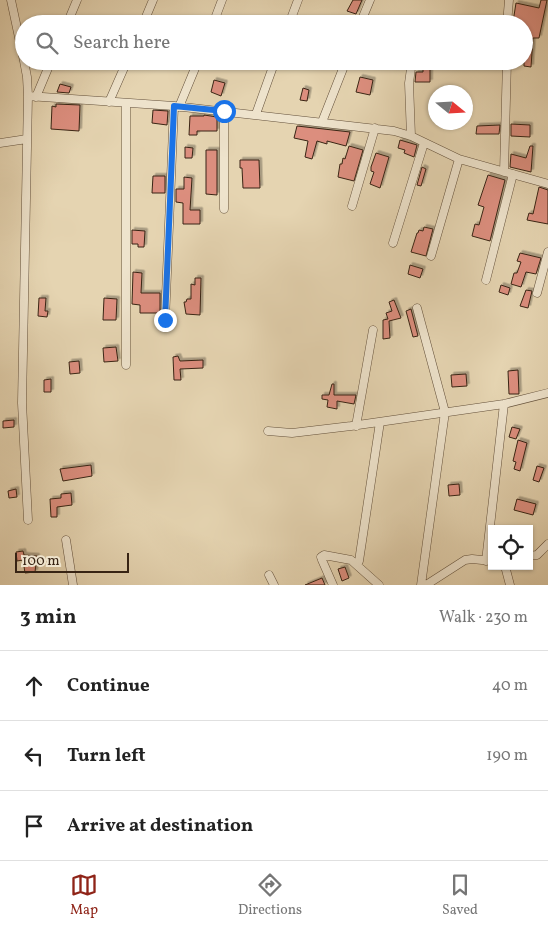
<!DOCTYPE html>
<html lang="en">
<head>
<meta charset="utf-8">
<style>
  body { margin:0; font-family:Vollkorn,serif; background:#f2f2f2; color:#222 }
  .controls { position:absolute; right:15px; bottom:15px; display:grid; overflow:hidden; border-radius:0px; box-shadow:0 1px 4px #0004 }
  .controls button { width:45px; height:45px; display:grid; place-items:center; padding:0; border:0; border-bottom:1px solid #e0e0e0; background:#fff; color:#222; font:25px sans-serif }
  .compass { position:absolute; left:428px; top:85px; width:45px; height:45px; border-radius:50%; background:#fff; box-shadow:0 1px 4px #0004; rotate:108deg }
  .scale { position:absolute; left:15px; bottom:12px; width:114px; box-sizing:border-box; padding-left:5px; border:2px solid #382414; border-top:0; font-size:14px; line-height:18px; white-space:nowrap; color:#382414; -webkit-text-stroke:4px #eee3cc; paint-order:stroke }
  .stop { position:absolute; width:15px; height:15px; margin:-11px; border:4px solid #1a73e8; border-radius:50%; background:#fff }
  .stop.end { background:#1a73e8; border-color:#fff; box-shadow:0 1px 5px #0008 }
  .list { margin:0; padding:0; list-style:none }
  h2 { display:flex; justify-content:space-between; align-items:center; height:65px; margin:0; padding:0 20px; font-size:21px }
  h2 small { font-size:16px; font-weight:400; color:#767676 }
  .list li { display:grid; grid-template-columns:32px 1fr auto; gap:15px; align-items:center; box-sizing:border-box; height:70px; padding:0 20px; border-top:1px solid #e0e0e0 }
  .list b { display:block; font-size:19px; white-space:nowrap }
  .list em { font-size:16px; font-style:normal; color:#767676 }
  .icon { flex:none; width:28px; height:28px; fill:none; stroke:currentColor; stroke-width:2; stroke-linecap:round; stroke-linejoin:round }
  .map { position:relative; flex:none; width:548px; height:585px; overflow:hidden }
  .search { position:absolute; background:#fff; box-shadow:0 1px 4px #0004; left:15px; right:15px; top:15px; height:55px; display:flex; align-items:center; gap:12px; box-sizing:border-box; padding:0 18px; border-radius:28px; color:#767676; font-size:19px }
  .sheet { height:275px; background:#fff }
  nav { display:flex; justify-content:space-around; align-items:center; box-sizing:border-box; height:70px; border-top:1px solid #e0e0e0; background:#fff; font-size:14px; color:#767676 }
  nav a { display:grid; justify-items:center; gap:2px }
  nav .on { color:#8f2418 }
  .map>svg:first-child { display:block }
  .building { fill:#dc8e7e; stroke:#382414; filter:url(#shadow) }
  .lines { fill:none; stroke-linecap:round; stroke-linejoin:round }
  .street-casing { stroke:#63503b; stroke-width:9 }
  .street { stroke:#eee3cc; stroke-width:8 }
  .route { stroke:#1a73e8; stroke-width:6 }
</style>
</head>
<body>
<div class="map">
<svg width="548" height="585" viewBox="0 0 548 585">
  <defs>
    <filter id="shadow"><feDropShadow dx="2.5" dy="-2.5" stdDeviation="0" flood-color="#0004"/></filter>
  </defs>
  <rect width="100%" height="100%" fill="#e5d4b1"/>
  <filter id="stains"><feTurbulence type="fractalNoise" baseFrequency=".004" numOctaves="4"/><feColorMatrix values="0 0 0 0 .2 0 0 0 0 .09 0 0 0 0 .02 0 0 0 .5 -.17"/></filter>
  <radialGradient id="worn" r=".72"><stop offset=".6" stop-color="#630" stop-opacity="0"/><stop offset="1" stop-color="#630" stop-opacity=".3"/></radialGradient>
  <path class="building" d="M353,0H362L356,14L347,11Z
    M541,0H547L539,38H533L531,67L524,66V24L513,22L516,3L539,8Z
    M423,66H430V82H415L416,72H423Z
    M360,77L373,80L370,95L356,92Z
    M214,80L225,83L221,96L211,92Z
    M60,84L71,87L69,93L57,92Z
    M303,88L309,90L307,101L300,100Z
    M56,104L80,105L79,131L51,129L52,106L56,107Z
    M153,110L168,111L167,125L152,123Z
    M204,115L217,117V131H197V135H189L190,116H204Z
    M511,124L530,125V137L511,136Z
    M500,125L499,134H476L477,126Z
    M297,126L350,132L346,146L327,141V144L317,141L312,159L305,157L308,141L294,138Z
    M400,140L417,145L414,157L404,153L405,150L398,148Z
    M349,146L363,150L354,181L338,177L340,164H342L343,158L345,159Z
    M530,146H533L531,172L510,167L511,154L526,158Z
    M185,147L193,148L192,158H185Z
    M206,150H217V195L206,194Z
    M376,153L389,157L380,188L370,184L374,172L371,171V167Z
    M240,160H259L260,188H243L242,168H240Z
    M422,167L426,169L421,186L417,185Z
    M488,175L505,180L490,241L472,236L475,224L479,225L484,207L478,205Z
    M153,176H165V193H152Z
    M184,177L192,178L190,210H200V224H183V203L176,202V189H184Z
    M539,187L548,190V224L527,220L529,213L533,214Z
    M424,227L433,229L426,256L411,252L417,233H418L419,230L423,231Z
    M132,230L145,231L144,247H138V244H132Z
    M520,253L541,258L536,274L526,272L521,287L511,284L514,273H517L521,262L517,261Z
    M410,265L423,269L420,278L408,274Z
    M133,272L142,273L141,293H160V313H140V305L132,304Z
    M195,278H201L200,315L186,314L184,302H186L187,299H191V284L195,285Z
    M501,285L510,288L508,295L499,292Z
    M526,290L532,291L528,308L520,306Z
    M39,298H46L45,311H48L47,317L38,316Z
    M104,298L117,299L116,320H103Z
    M394,300L401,318L389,321L390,338L383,339V320L388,319L386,313L392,311L389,302Z
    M411,309L418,336L413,337L406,311Z
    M116,347L118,361L104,362L103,348Z
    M178,356L180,361L203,360V368L180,369L181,380H174L173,357Z
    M79,361L80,373L70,374L69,362Z
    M518,370L519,394H509L508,371Z
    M466,374L467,386L452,387L451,375Z
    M51,379V392H44V380Z
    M332,384H334V395H356L354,404L337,401V409L327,407L328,400L322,399V395H329Z
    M14,420V427L3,428V421Z
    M512,427L520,429L516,439L509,437Z
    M518,440L527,443L520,471L514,469L516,462L513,461Z
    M91,465L92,476L63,481L60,469Z
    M537,466L544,468L539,482L533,480Z
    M459,484L460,495L449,496L448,485Z
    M16,489L17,497L9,498L8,491Z
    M71,493L72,505L57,507V517H51L50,499L61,498V494Z
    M517,499L536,504L533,515L514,510Z
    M23,551L24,555L37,556L35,572L25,573L23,560L17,561L16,552Z
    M345,567L349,578L342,581L338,569Z
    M322,578L325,585H305Z"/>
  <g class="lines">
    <g class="street-casing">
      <path id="street" d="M11,0L24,61
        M67,24L77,0
        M143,24L153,0
        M213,24L222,0
        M289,24L298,0
        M360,24L370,0
        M507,24L509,0
        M24,61L27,77L28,96L22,403L28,520
        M28,96L174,106L394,131L411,136L459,159L548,184
        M36,97L51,61
        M109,102L127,61
        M126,103V365
        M179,107L198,61
        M256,114L275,61
        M322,122L346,61
        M411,136L409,83L412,61
        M0,143L27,139
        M504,172L507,61
        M352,206L375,128
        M224,209V111
        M393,243L424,143
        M431,256L459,159
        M486,280L513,174
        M537,293L548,252
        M417,308L445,412L421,585
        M165,320L174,106
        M356,426L373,330
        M268,431L292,433L351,426L504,404L548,393
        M66,540L73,585
        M529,556L537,555L548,544
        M321,557L324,555L351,560L379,585
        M322,560L333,585
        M359,561L380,422
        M486,561L504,404
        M505,566L510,585
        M269,575L274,585
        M426,585L465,560L472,559L492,561"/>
    </g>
    <use href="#street" class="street"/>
  </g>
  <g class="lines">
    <path class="route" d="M165,320L174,106L224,111"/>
  </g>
  <rect width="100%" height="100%" filter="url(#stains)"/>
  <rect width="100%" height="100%" fill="url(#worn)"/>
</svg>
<div class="controls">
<button><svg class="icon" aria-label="locate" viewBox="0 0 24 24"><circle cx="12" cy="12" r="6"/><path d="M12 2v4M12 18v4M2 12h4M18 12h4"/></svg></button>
</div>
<svg class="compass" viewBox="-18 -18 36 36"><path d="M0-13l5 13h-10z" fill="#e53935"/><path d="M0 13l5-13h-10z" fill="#767676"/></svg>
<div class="scale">100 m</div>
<div class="stop" style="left:224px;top:111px"></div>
<div class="stop end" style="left:165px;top:320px"></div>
<div class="search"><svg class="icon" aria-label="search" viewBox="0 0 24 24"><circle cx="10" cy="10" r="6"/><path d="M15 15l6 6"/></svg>Search here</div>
</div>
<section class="sheet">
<h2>3 min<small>Walk · 230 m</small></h2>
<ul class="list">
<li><svg class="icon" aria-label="ahead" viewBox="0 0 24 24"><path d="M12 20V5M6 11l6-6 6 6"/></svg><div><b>Continue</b></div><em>40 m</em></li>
<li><svg class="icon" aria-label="left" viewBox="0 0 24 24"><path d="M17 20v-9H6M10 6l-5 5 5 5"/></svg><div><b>Turn left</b></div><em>190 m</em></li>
<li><svg class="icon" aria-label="arrive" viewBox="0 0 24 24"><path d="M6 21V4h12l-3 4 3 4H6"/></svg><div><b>Arrive at destination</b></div></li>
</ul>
</section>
<nav>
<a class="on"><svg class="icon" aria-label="map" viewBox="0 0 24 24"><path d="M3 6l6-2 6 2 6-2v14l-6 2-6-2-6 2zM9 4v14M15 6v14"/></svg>Map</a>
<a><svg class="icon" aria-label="directions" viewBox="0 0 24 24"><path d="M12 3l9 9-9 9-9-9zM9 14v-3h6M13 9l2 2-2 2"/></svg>Directions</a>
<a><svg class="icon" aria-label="saved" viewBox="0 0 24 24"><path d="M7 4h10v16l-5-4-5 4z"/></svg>Saved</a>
</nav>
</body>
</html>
